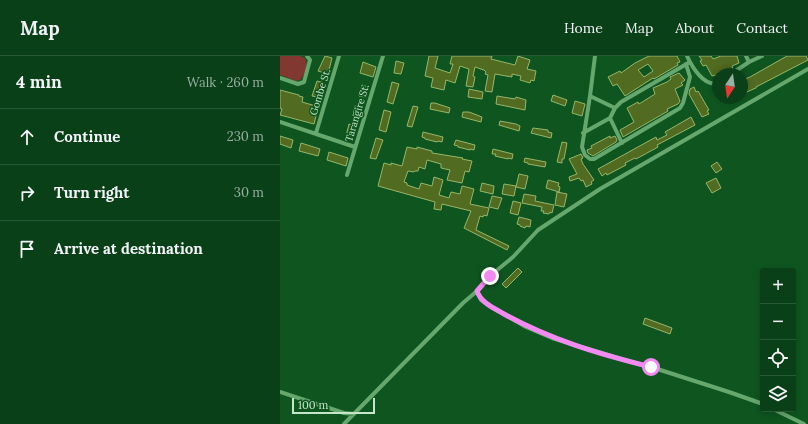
<!DOCTYPE html>
<html lang="en">
<head>
<meta charset="utf-8">
<style>
  body { margin:0; font-family:Lora,serif; background:#134721; color:#f1f3f6 }
  .controls { position:absolute; right:12px; bottom:12px; display:grid; overflow:hidden; border-radius:4px; box-shadow:0 2px 6px #0003 }
  .controls button { width:36px; height:36px; display:grid; place-items:center; padding:0; border:0; border-bottom:1px solid #2a5937; background:#0a4018; color:#f1f3f6; font:20px sans-serif }
  .compass { position:absolute; left:432px; top:12px; width:36px; height:36px; border-radius:50%; background:#0a4018; box-shadow:0 2px 6px #0003; rotate:193deg }
  .scale { position:absolute; left:12px; bottom:10px; width:83px; box-sizing:border-box; padding-left:4px; border:2px solid #c5e6c8; border-top:0; font-size:11px; line-height:14px; white-space:nowrap; color:#c5e6c8; -webkit-text-stroke:3px #0e5520; paint-order:stroke }
  .stop { position:absolute; width:12px; height:12px; margin:-9px; border:3px solid #f38af2; border-radius:50%; background:#fff }
  .stop.end { background:#f38af2; border-color:#fff; box-shadow:0 1px 4px #0008 }
  .list { margin:0; padding:0; list-style:none }
  h2 { display:flex; justify-content:space-between; align-items:center; height:52px; margin:0; padding:0 16px; font-size:17px }
  h2 small { font-size:13px; font-weight:400; color:#99afa2 }
  .list li { display:grid; grid-template-columns:26px 1fr auto; gap:12px; align-items:center; box-sizing:border-box; height:56px; padding:0 16px; border-top:1px solid #2a5937 }
  .list b { display:block; font-size:15px; white-space:nowrap }
  .list em { font-size:13px; font-style:normal; color:#99afa2 }
  .icon { flex:none; width:22px; height:22px; fill:none; stroke:currentColor; stroke-width:2; stroke-linecap:round; stroke-linejoin:round }
  .map { position:relative; flex:none; width:528px; height:368px; overflow:hidden }
  header { display:flex; align-items:center; gap:24px; box-sizing:border-box; height:56px; padding:0 20px; background:#0a4018; border-bottom:1px solid #2a5937 }
  header strong { font-size:19px }
  nav { display:flex; gap:22px; margin-inline-start:auto; font-size:14px }
  main { display:flex }
  aside { flex:1; background:#0a4018 }
  .map>svg:first-child { display:block }
  .green { fill:#803831 }
  .building { fill:#516c21; stroke:#96b66a; fill-rule:evenodd }
  .lines { fill:none; stroke-linecap:round; stroke-linejoin:round }
  .minor { stroke:#66a76e; stroke-width:4 }
  .route { stroke:#f38af2; stroke-width:5 }
  .labels { text-anchor:middle; dominant-baseline:central; stroke-width:3; stroke-linejoin:round; paint-order:stroke }
  .street-label { font-size:10px; fill:#c5e6c8; stroke:#0e5520 }
</style>
</head>
<body>
<header>
<strong>Map</strong>
<nav><a>Home</a><a>Map</a><a>About</a><a>Contact</a></nav>
</header>
<main>
<aside>
<h2>4 min<small>Walk · 260 m</small></h2>
<ul class="list">
<li><svg class="icon" aria-label="ahead" viewBox="0 0 24 24"><path d="M12 20V5M6 11l6-6 6 6"/></svg><div><b>Continue</b></div><em>230 m</em></li>
<li><svg class="icon" aria-label="right" viewBox="0 0 24 24"><path d="M7 20v-9h11M14 6l5 5-5 5"/></svg><div><b>Turn right</b></div><em>30 m</em></li>
<li><svg class="icon" aria-label="arrive" viewBox="0 0 24 24"><path d="M6 21V4h12l-3 4 3 4H6"/></svg><div><b>Arrive at destination</b></div></li>
</ul>
</aside>
<div class="map">
<svg width="528" height="368" viewBox="0 0 528 368">
  <rect width="100%" height="100%" fill="#0e5520"/>
  <path class="green" d="M0,0H20L25,2C29,8 25,19 20,24L16,25L0,19Z"/>
  <path class="building" d="M45,0L52,2L48,18L38,15Z
    M149,0H158L155,12L170,17L173,8H170L172,0H212L211,3L235,9L238,0L250,4L247,13L256,15L254,25L251,24L250,27L240,24L241,20L232,18V21L215,18L212,36L205,35L208,19L205,18L206,16L204,14L195,11L193,20L195,21L193,31L186,30L189,13L180,10L175,27L166,24L164,34L151,31L153,22L145,20Z
    M369,0H397L400,6L397,7L398,9L374,23L373,22L345,40L337,28L333,30L328,21L340,15L341,17L355,7ZM368,8L373,15L364,21L358,14Z
    M419,0H431L433,3L441,0H457L459,7L452,10L453,13L445,17L446,18H438L437,24L435,19L432,20L426,9L423,10L420,5L422,4Z
    M507,0H526L528,4L476,31V32L462,38V24L470,21Z
    M116,5L124,7L121,18L114,17Z
    M83,6L96,11L93,21L80,17Z
    M399,17L405,24L401,27L403,29L395,33L400,45L398,48L387,53L388,55L343,81L340,74L354,66L347,52L358,46L359,48L375,38L373,32L387,26L391,23L390,21Z
    M37,25L44,27L41,42L32,40Z
    M112,26L119,28L113,48L107,46Z
    M82,29L88,31L85,41L79,40Z
    M414,31L416,36L418,35L429,54L427,55L429,58L422,61L409,38L410,33Z
    M189,33L203,36L202,43L188,41Z
    M0,34L19,39V40L23,41L22,46L36,50L35,51L38,52L34,68L0,59L2,53L0,52Z
    M273,39L287,44L285,50L271,45Z
    M217,40L235,43L236,41L246,44L245,54L216,48Z
    M295,45L305,48L302,60L292,57Z
    M151,47H155L170,52L169,57L150,53Z
    M75,50L82,51L79,62L73,60Z
    M133,50L138,51L132,71L127,70Z
    M104,54L111,56L106,76L99,74Z
    M183,56H189L202,61L201,66L182,61Z
    M411,61L415,69L377,89L378,91L356,103L355,102L345,107L346,109L327,119L326,117L322,120L318,113L376,81L377,84L387,79L385,76Z
    M220,65L236,68L240,70L239,75L219,69Z
    M69,68L75,70L73,82L66,80Z
    M253,72L268,74V76L272,77L271,82L251,77Z
    M143,76L163,81L162,86L158,85L157,86L145,83V82L142,81Z
    M0,80L13,84L11,92L0,88Z
    M330,80V82L335,80L337,84L336,86L313,100L308,97L307,94L312,92L311,90Z
    M96,82L103,84L96,103L90,102Z
    M176,84L195,89L194,94L190,93V94L178,91V90L174,89Z
    M282,86L287,87L284,103H282V107L277,106Z
    M21,87L40,93L38,100L19,95Z
    M127,91L137,93V91L152,95V97L183,102L182,103L192,105L189,116L185,115L182,127L167,124L170,114L161,112V108L147,104L145,113L139,111L138,115H135L134,116L128,115L124,126L127,127V129L139,133L141,127L152,130L154,121L163,124L159,139L169,142L171,136L180,138L182,130L194,133L190,148L209,152L207,160L204,159L203,161L200,160L196,174L229,190L227,194L184,172L191,155L162,148L161,154L154,153L155,146L98,130L104,107L111,109V107L122,110Z
    M213,93L233,98L232,103L228,102V103L215,100L216,98H212Z
    M49,96L68,102L66,110L47,104Z
    M301,98L303,102L301,103L303,108L314,124L311,126L312,128L306,131L303,124L301,125L299,122L290,125L289,121L297,118L289,103Z
    M245,102L266,106L265,111L248,108V107L244,106Z
    M437,106L442,113L436,117L431,110Z
    M239,118L248,120L245,133L236,131Z
    M436,122L441,132L432,137L426,127Z
    M268,124L279,127L278,130L280,131L279,136L266,132Z
    M202,127L214,130L213,138L200,135Z
    M224,128L236,130L234,140L222,138Z
    M277,136L287,138L284,151L275,149Z
    M244,138L256,140L255,145L274,149L272,157L270,156L269,158L263,157L264,155H261L262,151L242,147Z
    M212,140L222,142L218,153L209,151Z
    M233,145L241,147L238,159L230,157Z
    M239,161L251,164L250,171L246,170L245,172L240,170V169L237,168Z
    M238,212L242,216L226,232L222,228Z
    M365,262L392,272L390,278L363,268Z"/>
  <g class="lines">
    <path class="minor" d="M315,0L310,40L302,91L305,99L310,103H314L400,52L403,47L410,21L406,8
      M407,0C412,11 424,31 438,27
      M466,0L469,6
      M451,18L469,6L482,0
      M0,22L18,28L24,26L30,4L27,0
      M310,40L335,52
      M330,62L342,87
      M0,66L75,91
      M36,77L59,0
      M303,77L330,62L335,52L341,46L410,6
      M67,119L103,0
      M197,235L201,244L215,253L246,271L272,282L348,305L371,311L449,336L483,348
      M0,336L64,357L74,358
      M493,353L524,368
      M64,368L183,247L197,235L210,220L233,201L258,174L320,133L528,13"/>
  </g>
  <g class="lines">
    <path class="route" d="M210,220L197,235C201,247 214,252 224,258C271,284 319,298 371,311"/>
  </g>
  <g class="labels">
    <g class="street-label">
      <text transform="translate(40 36) rotate(-73)">Gombe St.</text>
      <text transform="translate(77 57) rotate(-73)">Tarangire St.</text>
    </g>
  </g>
</svg>
<div class="controls">
<button>+</button>
<button>−</button>
<button><svg class="icon" aria-label="locate" viewBox="0 0 24 24"><circle cx="12" cy="12" r="6"/><path d="M12 2v4M12 18v4M2 12h4M18 12h4"/></svg></button>
<button><svg class="icon" aria-label="layers" viewBox="0 0 24 24"><path d="M12 4l9 5-9 5-9-5zM3 14l9 5 9-5"/></svg></button>
</div>
<svg class="compass" viewBox="-18 -18 36 36"><path d="M0-13l5 13h-10z" fill="#e53935"/><path d="M0 13l5-13h-10z" fill="#99afa2"/></svg>
<div class="scale">100 m</div>
<div class="stop" style="left:371px;top:311px"></div>
<div class="stop end" style="left:210px;top:220px"></div>
</div>
</main>
</body>
</html>
